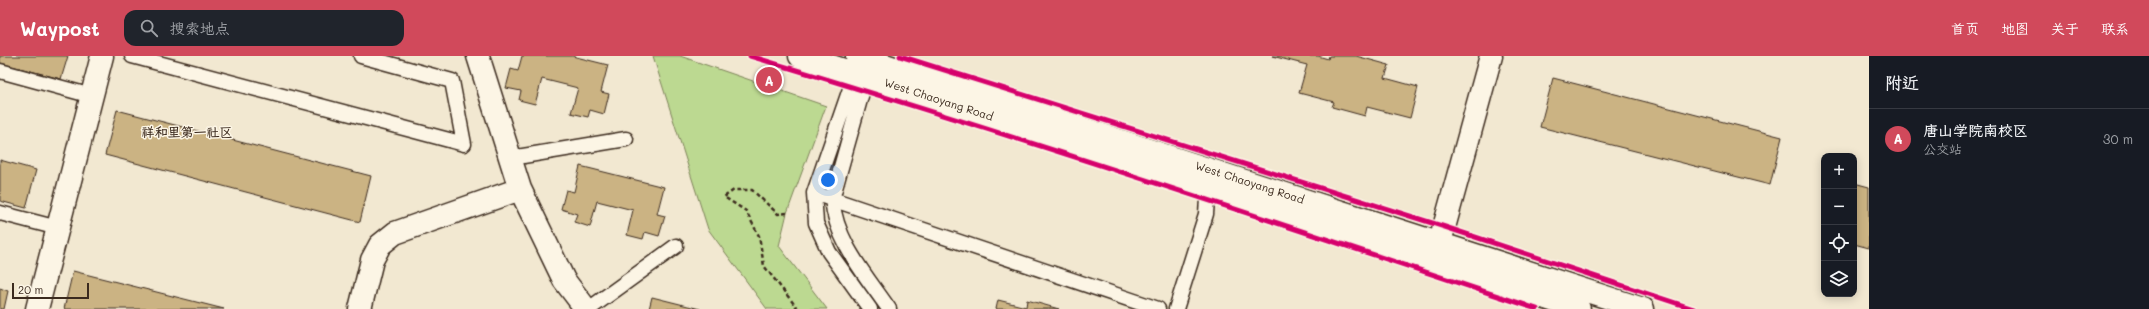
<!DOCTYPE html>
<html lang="zh">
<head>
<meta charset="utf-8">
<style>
  body { margin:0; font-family:Mali,"LXGW WenKai TC",sans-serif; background:#20242c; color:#f1f3f6 }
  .controls { position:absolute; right:12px; bottom:12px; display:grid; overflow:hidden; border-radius:8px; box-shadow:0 2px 10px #0003 }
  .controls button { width:36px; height:36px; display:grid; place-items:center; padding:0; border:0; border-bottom:1px solid #363941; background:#171b24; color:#f1f3f6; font:20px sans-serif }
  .scale { position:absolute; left:12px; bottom:10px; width:77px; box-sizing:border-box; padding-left:4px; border:2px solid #3b2a1e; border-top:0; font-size:11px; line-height:14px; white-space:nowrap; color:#3b2a1e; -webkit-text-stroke:3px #fcf5e5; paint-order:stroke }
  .you { position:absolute; left:828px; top:124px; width:14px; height:14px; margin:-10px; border:3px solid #fff; border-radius:50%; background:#1a73e8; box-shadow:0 0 0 6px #1a73e833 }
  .badge { display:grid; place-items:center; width:26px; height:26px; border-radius:50%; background:#d1495b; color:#fff; font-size:13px; font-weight:700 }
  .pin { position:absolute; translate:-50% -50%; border:2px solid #fff; box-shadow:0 1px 4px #0006 }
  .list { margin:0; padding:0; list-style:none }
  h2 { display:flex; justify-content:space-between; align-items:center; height:52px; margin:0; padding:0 16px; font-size:17px }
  h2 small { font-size:13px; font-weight:400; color:#9ea1a6 }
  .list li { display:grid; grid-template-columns:26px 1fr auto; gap:12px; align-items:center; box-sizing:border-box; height:60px; padding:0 16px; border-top:1px solid #363941 }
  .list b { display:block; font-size:15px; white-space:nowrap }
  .list p { margin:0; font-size:13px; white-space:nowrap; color:#9ea1a6 }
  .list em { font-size:13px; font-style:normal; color:#9ea1a6 }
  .icon { flex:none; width:22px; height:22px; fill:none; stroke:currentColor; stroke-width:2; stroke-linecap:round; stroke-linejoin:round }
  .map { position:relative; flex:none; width:1869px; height:253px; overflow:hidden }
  header { display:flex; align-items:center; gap:24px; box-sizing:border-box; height:56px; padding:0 20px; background:#d1495b; color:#fff }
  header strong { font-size:19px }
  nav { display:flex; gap:22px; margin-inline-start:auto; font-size:14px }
  .search { width:280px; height:36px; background:#20242c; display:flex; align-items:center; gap:10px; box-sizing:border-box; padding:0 14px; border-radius:12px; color:#9ea1a6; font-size:15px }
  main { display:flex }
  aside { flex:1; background:#171b24 }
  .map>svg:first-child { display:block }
  .green { fill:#bcd991; stroke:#7c8258 }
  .building { fill:#cbb383; stroke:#3b2a1e }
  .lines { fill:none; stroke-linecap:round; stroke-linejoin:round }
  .service-casing { stroke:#3b2a1e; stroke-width:17 }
  .minor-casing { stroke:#3b2a1e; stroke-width:25 }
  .secondary-casing { stroke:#3b2a1e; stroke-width:25 }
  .path { stroke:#3b2a1e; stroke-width:2.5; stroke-dasharray:4 3; stroke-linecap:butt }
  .service { stroke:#fcf5e5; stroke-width:14 }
  .minor { stroke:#fcf5e5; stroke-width:22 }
  .secondary { stroke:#fcf5e5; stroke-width:22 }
  .cycleway-casing { stroke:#fcf5e5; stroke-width:8 }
  .cycleway { stroke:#d6006c; stroke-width:5 }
  .labels { text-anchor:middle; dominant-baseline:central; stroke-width:3; stroke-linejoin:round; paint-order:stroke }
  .street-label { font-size:11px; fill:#3b2a1e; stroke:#fcf5e5 }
  .quarter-label { font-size:13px; font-weight:bold; fill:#3b2a1e; stroke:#fcf5e5 }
</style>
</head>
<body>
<header>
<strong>Waypost</strong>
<div class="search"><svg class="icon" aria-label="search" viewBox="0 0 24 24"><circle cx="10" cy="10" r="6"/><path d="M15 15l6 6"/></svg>搜索地点</div>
<nav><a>首页</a><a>地图</a><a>关于</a><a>联系</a></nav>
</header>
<main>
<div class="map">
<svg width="1869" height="253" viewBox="0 0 1869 253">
  <rect width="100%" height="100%" fill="#f2e8d1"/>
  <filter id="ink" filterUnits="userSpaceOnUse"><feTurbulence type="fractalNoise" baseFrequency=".025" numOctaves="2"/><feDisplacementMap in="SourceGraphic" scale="8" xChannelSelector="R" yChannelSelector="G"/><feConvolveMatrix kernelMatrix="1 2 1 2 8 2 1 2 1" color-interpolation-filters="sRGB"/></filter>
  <g filter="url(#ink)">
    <path class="green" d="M653,0H680L826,50L787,157L779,190L827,253H767L708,173Z"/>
    <path class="building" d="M0,0H68L61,23L0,7Z
      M522,0H572L608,9L601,36L609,38L604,58L590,54L588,61L571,57L578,32L542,23L535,48L519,44L521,35L506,32L511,13L518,15Z
      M1272,0H1318L1328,3L1329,0H1356L1389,9L1385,22L1418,31L1410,62L1367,51L1365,60L1332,51L1334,46L1299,37L1307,9Z
      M1553,22L1782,81L1770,129L1540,71Z
      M117,54L371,120L360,166L105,99Z
      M0,104L36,114L26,152L0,145Z
      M580,110L664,131L657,158L665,160L659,180L645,176L643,183L627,179L633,154L597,145L590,171L574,166L577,158L561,153L566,134L574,136Z
      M1854,127L1869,131V192L1854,188Z
      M73,215L224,253H64Z
      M0,232L8,235L4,253H0Z
      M652,241L700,253H649Z
      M998,244L1026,251L1027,244L1059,253H996Z"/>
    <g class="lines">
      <g class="service-casing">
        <path id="service" d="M132,0L464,88L452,25L361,0
          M0,15L92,40
          M860,18L851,30L814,137L816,167L829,196L870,253
          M860,18L863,33L832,143C836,186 865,218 889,253
          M511,102L626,83
          M814,137L1158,253
          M0,157L58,172
          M589,253L676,190
          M1176,253L1206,158L1207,143L1211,131"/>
      </g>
      <g class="minor-casing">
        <path id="minor" d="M478,0L520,133L564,224L586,253
          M1440,186L1491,0
          M37,253L102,0
          M360,253L372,204L380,189L395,177L520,133"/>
      </g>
      <g class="secondary-casing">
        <path id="secondary" d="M800,0L1211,131L1579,253
          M857,0L1643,253"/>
      </g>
      <path class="path" d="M787,157L778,158L752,134H734L724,141L746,155L759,180L764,210L798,253"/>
      <use href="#service" class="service"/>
      <use href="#minor" class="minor"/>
      <use href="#secondary" class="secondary"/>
      <g class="cycleway-casing">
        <path id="cycleway" d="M750,0C1014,79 1275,166 1537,253
          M900,0L1445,171L1694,253"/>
      </g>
      <use href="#cycleway" class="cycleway"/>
    </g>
  </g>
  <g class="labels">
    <g class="street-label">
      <text transform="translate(939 43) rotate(18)">West Chaoyang Road</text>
      <text transform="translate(1250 126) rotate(18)">West Chaoyang Road</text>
    </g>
    <g class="quarter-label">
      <text x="187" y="75">祥和里第一社区</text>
    </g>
  </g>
</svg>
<div class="controls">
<button>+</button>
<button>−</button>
<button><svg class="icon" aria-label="locate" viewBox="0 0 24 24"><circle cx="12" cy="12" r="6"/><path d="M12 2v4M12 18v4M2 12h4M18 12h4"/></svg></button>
<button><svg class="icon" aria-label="layers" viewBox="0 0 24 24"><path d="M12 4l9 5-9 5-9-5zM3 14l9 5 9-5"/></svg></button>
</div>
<div class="scale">20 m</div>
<div class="you"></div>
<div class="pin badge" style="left:769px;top:24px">A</div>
</div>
<aside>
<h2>附近<small></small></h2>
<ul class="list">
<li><span class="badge">A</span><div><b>唐山学院南校区</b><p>公交站</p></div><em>30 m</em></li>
</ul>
</aside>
</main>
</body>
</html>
